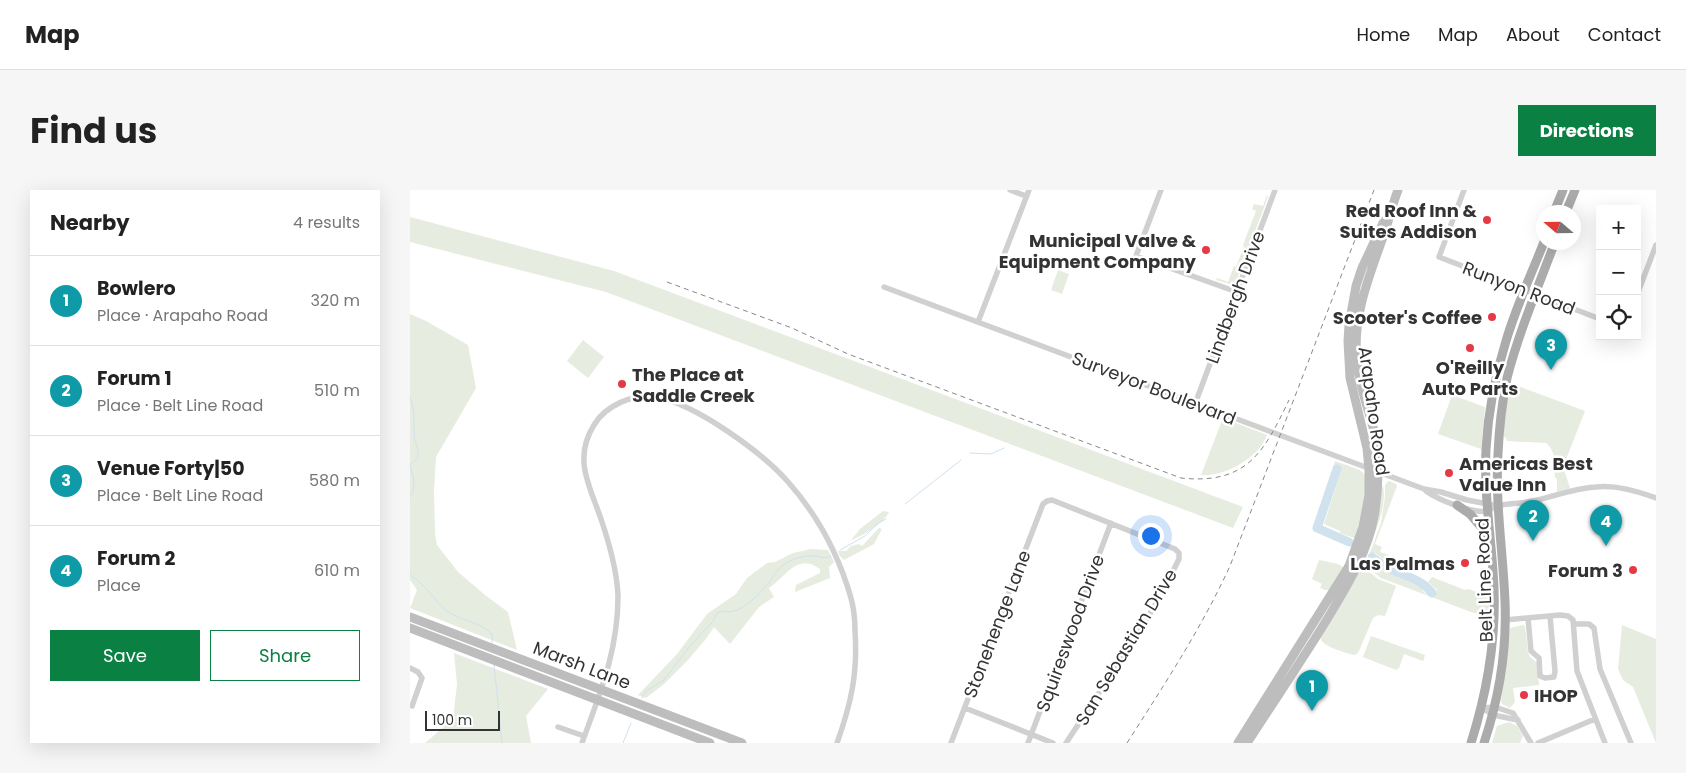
<!DOCTYPE html>
<html lang="en">
<head>
<meta charset="utf-8">
<style>
  body { margin:0; font-family:Poppins,sans-serif; background:#f6f6f6; color:#222 }
  .controls { position:absolute; right:15px; top:15px; display:grid; overflow:hidden; border-radius:0px; box-shadow:0 5px 20px #0002 }
  .controls button { width:45px; height:45px; display:grid; place-items:center; padding:0; border:0; border-bottom:1px solid #e0e0e0; background:#fff; color:#222; font:25px sans-serif }
  .compass { position:absolute; left:1126px; top:15px; width:45px; height:45px; border-radius:50%; background:#fff; box-shadow:0 5px 20px #0002; rotate:290deg }
  .scale { position:absolute; left:15px; bottom:12px; width:75px; box-sizing:border-box; padding-left:5px; border:2px solid #333; border-top:0; font-size:14px; line-height:18px; white-space:nowrap; color:#333; -webkit-text-stroke:4px #fff; paint-order:stroke }
  .you { position:absolute; left:740px; top:345px; width:18px; height:18px; margin:-12px; border:4px solid #fff; border-radius:50%; background:#1a73e8; box-shadow:0 0 0 8px #1a73e833 }
  .badge { display:grid; place-items:center; width:32px; height:32px; border-radius:50%; background:#0b8043; color:#fff; font-size:16px; font-weight:700 }
  .pin { position:absolute; translate:-50% -41px; filter:drop-shadow(0 1px 2px #0008) }
  .pin::after { content:''; position:absolute; top:26px; width:18px; height:15px; background:inherit; clip-path:polygon(0 0,100% 0,50% 100%) }
  .list { margin:0; padding:0; list-style:none }
  h2 { display:flex; justify-content:space-between; align-items:center; height:65px; margin:0; padding:0 20px; font-size:21px }
  h2 small { font-size:16px; font-weight:400; color:#767676 }
  .list li { display:grid; grid-template-columns:32px 1fr auto; gap:15px; align-items:center; box-sizing:border-box; height:90px; padding:0 20px; border-top:1px solid #e0e0e0 }
  .list b { display:block; font-size:19px; white-space:nowrap }
  .list p { margin:0; font-size:16px; white-space:nowrap; color:#767676 }
  .list em { font-size:16px; font-style:normal; color:#767676 }
  .actions { display:flex; gap:10px; padding:15px 20px }
  .actions a { flex:1; padding:11px 0; border:1px solid #0b8043; border-radius:0px; text-align:center; font-size:18px; color:#0b8043 }
  .actions .main { background:#0b8043; color:#fff }
  .icon { flex:none; width:28px; height:28px; fill:none; stroke:currentColor; stroke-width:2; stroke-linecap:round; stroke-linejoin:round }
  .map { position:relative; flex:none; width:1246px; height:553px; overflow:hidden; border-radius:0px }
  header { display:flex; align-items:center; gap:30px; box-sizing:border-box; height:70px; padding:0 25px; background:#fff; border-bottom:1px solid #e0e0e0 }
  header strong { font-size:24px }
  nav { display:flex; gap:28px; margin-inline-start:auto; font-size:18px }
  .intro { display:flex; align-items:center; justify-content:space-between; box-sizing:border-box; height:120px; padding:0 30px }
  h1 { margin:0; font-size:35px }
  .button { padding:12px 22px; border-radius:0px; background:#0b8043; color:#fff; font-size:18px; font-weight:700 }
  main { display:flex; gap:30px; padding:0 30px }
  aside { flex:1; background:#fff; border-radius:0px; box-shadow:0 5px 20px #0002 }
  .map>svg:first-child { display:block }
  .green { fill:#e6ecdf }
  .lines { fill:none; stroke-linecap:round; stroke-linejoin:round }
  .stream { stroke:#cfe2ee; stroke-width:1 }
  .river { stroke:#cfe2ee; stroke-width:9 }
  .street { stroke:#d0d0d0; stroke-width:5.5 }
  .secondary { stroke:#bdbdbd; stroke-width:9 }
  .primary { stroke:#ababab; stroke-width:9 }
  .rail { stroke:#888; stroke-width:1; stroke-dasharray:5 4; stroke-linecap:butt }
  .poi-dot { fill:#e63946; stroke:#fff; stroke-width:2 }
  .labels { text-anchor:middle; dominant-baseline:central; stroke-width:5; stroke-linejoin:round; paint-order:stroke }
  .poi-label { font-size:18px; font-weight:bold; fill:#333; stroke:#fff; text-anchor:end }
  .street-label { font-size:18px; fill:#333; stroke:#fff }
</style>
</head>
<body>
<header>
<strong>Map</strong>
<nav><a>Home</a><a>Map</a><a>About</a><a>Contact</a></nav>
</header>
<div class="intro"><h1>Find us</h1><a class="button">Directions</a></div>
<main>
<aside>
<h2>Nearby<small>4 results</small></h2>
<ul class="list">
<li><span class="badge" style="background:#0f9aa8">1</span><div><b>Bowlero</b><p>Place · Arapaho Road</p></div><em>320 m</em></li>
<li><span class="badge" style="background:#0f9aa8">2</span><div><b>Forum 1</b><p>Place · Belt Line Road</p></div><em>510 m</em></li>
<li><span class="badge" style="background:#0f9aa8">3</span><div><b>Venue Forty|50</b><p>Place · Belt Line Road</p></div><em>580 m</em></li>
<li><span class="badge" style="background:#0f9aa8">4</span><div><b>Forum 2</b><p>Place</p></div><em>610 m</em></li>
</ul>
<div class="actions"><a class="main">Save</a><a>Share</a></div>
</aside>
<div class="map">
<svg width="1246" height="553" viewBox="0 0 1246 553">
  <rect width="100%" height="100%" fill="#fff"/>
  <path class="green" d="M857,5L858,7L826,92L823,95L806,90L807,88L818,92L824,76L826,77L834,56L833,55L846,21L842,19L844,14L853,16Z
    M0,27L204,81L833,317L823,338L196,102L0,52Z
    M648,80L659,84L652,104L641,100Z
    M0,124L16,131L58,155L66,198L26,267L24,300L25,344L27,355L48,382L75,405L98,422L107,460L0,418L7,400L0,390Z
    M173,150L194,167L178,188L157,171Z
    M1100,193L1175,221L1153,277L1160,298L1147,302V289L1145,288C1144,275 1147,262 1136,253L1097,251L1096,248L1092,246Z
    M1042,205L1075,217L1071,259L1028,244Z
    M813,228L857,245C849,268 814,287 791,285Z
    M925,271L950,280L955,285L956,303L947,349L930,343V341L914,334L931,281L923,277Z
    M979,291L986,294L987,296L965,354L972,357L970,362L979,365L978,369L982,371V375L965,363L959,372C975,383 990,387 1007,396C1013,399 1014,404 1019,406L1025,404L1027,400L1018,392L1022,387L1055,400L1059,399L1079,407V419L1070,424L1061,422L971,388L955,376L971,333L975,307V295L977,293V292Z
    M973,295C978,324 959,350 953,377L968,389L986,396L975,426L968,425L963,428L949,461L947,464L943,465C932,461 912,457 910,447L952,378L951,375Z
    M473,321L479,322C474,333 453,346 441,350L450,339Z
    M469,338L472,339L464,354L434,370L430,366L428,361H436L441,356L449,354L452,356Z
    M401,359L418,360L424,372L419,377L420,388L385,402L386,395L410,383V379C387,362 376,387 359,398L364,407L349,417L320,454L304,437L295,450L278,470L254,494L236,508L228,505L267,464L297,424L326,404L337,388L357,373L365,372L383,363Z
    M909,370L928,374L933,377L919,400H915L910,398L912,394L902,389Z
    M1113,435L1115,436L1118,462L1120,467L1127,473L1129,495L1103,498L1105,512L1100,518L1092,514L1091,512L1100,438Z
    M1212,435L1246,449V553L1223,497L1213,490L1208,479Z
    M961,446L1015,465L1013,471L994,464L989,478L986,480L953,467Z
    M44,463L138,499L116,526L121,553H15L43,529L47,494Z
    M1099,532L1107,536L1113,546L1110,553H1082L1087,536Z"/>
  <g class="lines">
    <path class="stream" d="M0,208C8,225 0,245 8,259V268L0,275C3,288 7,295 0,307
      M560,263L581,264L594,258
      M495,314L551,270
      M430,360L455,346L467,334L476,329
      M0,385C16,394 23,410 37,421C47,429 78,435 82,445C83,448 82,450 82,453
      M84,475L92,553
      M232,508L236,501L253,491L280,456L304,430L307,423L312,421C328,426 346,408 356,396C362,390 364,383 370,378C380,369 392,365 406,366C412,367 415,369 421,366
      M213,553L221,533"/>
    <path class="river" d="M927,279L907,338L939,352
      M962,367C970,373 978,379 987,382C1000,388 1013,391 1022,403"/>
    <path class="street" d="M600,0L616,6
      M751,0L726,66L827,102
      M1054,0L1029,67L1190,129
      M474,97L1014,299L1031,302L1057,310L1088,316
      M1227,105L1246,55
      M568,132L619,0
      M785,214L865,0
      M1016,301C1027,309 1062,324 1077,321C1080,320 1084,317 1087,316C1098,313 1111,314 1122,311C1143,307 1164,298 1186,297C1207,295 1226,301 1246,308
      M1118,428L1121,461L1129,468L1130,486L1135,488L1144,487L1145,481L1140,426
      M1095,430L1150,425L1158,426L1163,430L1167,481L1195,553
      M1164,434H1179L1184,438L1190,479L1221,553
      M0,478L8,482L12,488L2,516
      M555,518L643,553
      M1072,518L1085,517L1103,523L1121,553
      M1072,518L1083,525L1108,530
      M148,537L174,546
      M172,553C190,503 208,461 208,406C207,381 200,356 192,332C181,298 162,270 184,235C195,216 223,203 246,207C286,214 353,263 379,293C408,326 429,366 441,408C444,419 445,430 445,441C448,483 441,514 427,553
      M541,553L633,314L637,311L642,310L765,359L769,363V369L751,405L726,447L656,553
      M618,553L701,333
      M1128,553L1185,529"/>
    <path class="secondary" d="M0,427L332,553
      M0,438L300,553
      M828,553L939,376L953,337L959,305V279L957,258L940,188L938,151L939,135L946,96L952,78L974,31
      M837,553C864,511 893,469 919,426C938,394 957,364 964,327C969,298 970,267 963,237C957,215 949,194 947,171C942,127 959,87 973,47C979,31 982,15 988,0"/>
    <path class="primary" d="M1144,22L1153,0
      M1156,22L1165,0
      M1047,315L1060,324L1079,346
      M1061,553C1079,496 1088,440 1083,381C1080,339 1074,302 1076,259C1078,223 1085,186 1096,151C1106,117 1121,85 1134,52
      M1074,553C1089,508 1097,459 1095,411C1093,362 1085,313 1088,264C1089,239 1092,213 1097,188C1109,142 1128,97 1145,52"/>
    <path class="rail" d="M257,92L382,138L438,164L771,288C837,295 854,262 879,210
      M717,553C754,495 791,439 820,376L964,0"/>
  </g>
  <g class="poi-dot">
    <circle cx="1077" cy="30" r="5"/>
    <circle cx="796" cy="60" r="5"/>
    <circle cx="1082" cy="127" r="5"/>
    <circle cx="1060" cy="158" r="5"/>
    <circle cx="212" cy="194" r="5"/>
    <circle cx="1039" cy="283" r="5"/>
    <circle cx="1055" cy="373" r="5"/>
    <circle cx="1223" cy="380" r="5"/>
    <circle cx="1114" cy="505" r="5"/>
  </g>
  <g class="labels">
    <g class="poi-label">
      <text x="1067" y="20">Red Roof Inn &amp;<tspan x="1067" dy="21">Suites Addison</tspan></text>
      <text x="786" y="50">Municipal Valve &amp;<tspan x="786" dy="21">Equipment Company</tspan></text>
      <text x="1072" y="127">Scooter's Coffee</text>
      <text x="1060" y="177" text-anchor="middle">O'Reilly<tspan x="1060" dy="21">Auto Parts</tspan></text>
      <text x="222" y="184" text-anchor="start">The Place at<tspan x="222" dy="21">Saddle Creek</tspan></text>
      <text x="1049" y="273" text-anchor="start">Americas Best<tspan x="1049" dy="21">Value Inn</tspan></text>
      <text x="1045" y="373">Las Palmas</text>
      <text x="1213" y="380">Forum 3</text>
      <text x="1124" y="505" text-anchor="start">IHOP</text>
    </g>
    <g class="street-label">
      <text transform="translate(1109 98) rotate(21)">Runyon Road</text>
      <text transform="translate(825 107) rotate(-70)">Lindbergh Drive</text>
      <text transform="translate(744 198) rotate(21)">Surveyor Boulevard</text>
      <text transform="translate(964 221) rotate(82)">Arapaho Road</text>
      <text transform="translate(1074 390) rotate(-92)">Belt Line Road</text>
      <text transform="translate(587 434) rotate(-69)">Stonehenge Lane</text>
      <text transform="translate(660 443) rotate(-70)">Squireswood Drive</text>
      <text transform="translate(716 457) rotate(-59)">San Sebastian Drive</text>
      <text transform="translate(172 475) rotate(21)">Marsh Lane</text>
    </g>
  </g>
</svg>
<div class="controls">
<button>+</button>
<button>−</button>
<button><svg class="icon" aria-label="locate" viewBox="0 0 24 24"><circle cx="12" cy="12" r="6"/><path d="M12 2v4M12 18v4M2 12h4M18 12h4"/></svg></button>
</div>
<svg class="compass" viewBox="-18 -18 36 36"><path d="M0-13l5 13h-10z" fill="#e53935"/><path d="M0 13l5-13h-10z" fill="#767676"/></svg>
<div class="scale">100 m</div>
<div class="you"></div>
<div class="pin badge" style="left:902px;top:521px;background:#0f9aa8">1</div>
<div class="pin badge" style="left:1123px;top:351px;background:#0f9aa8">2</div>
<div class="pin badge" style="left:1141px;top:180px;background:#0f9aa8">3</div>
<div class="pin badge" style="left:1196px;top:356px;background:#0f9aa8">4</div>
</div>
</main>
</body>
</html>
